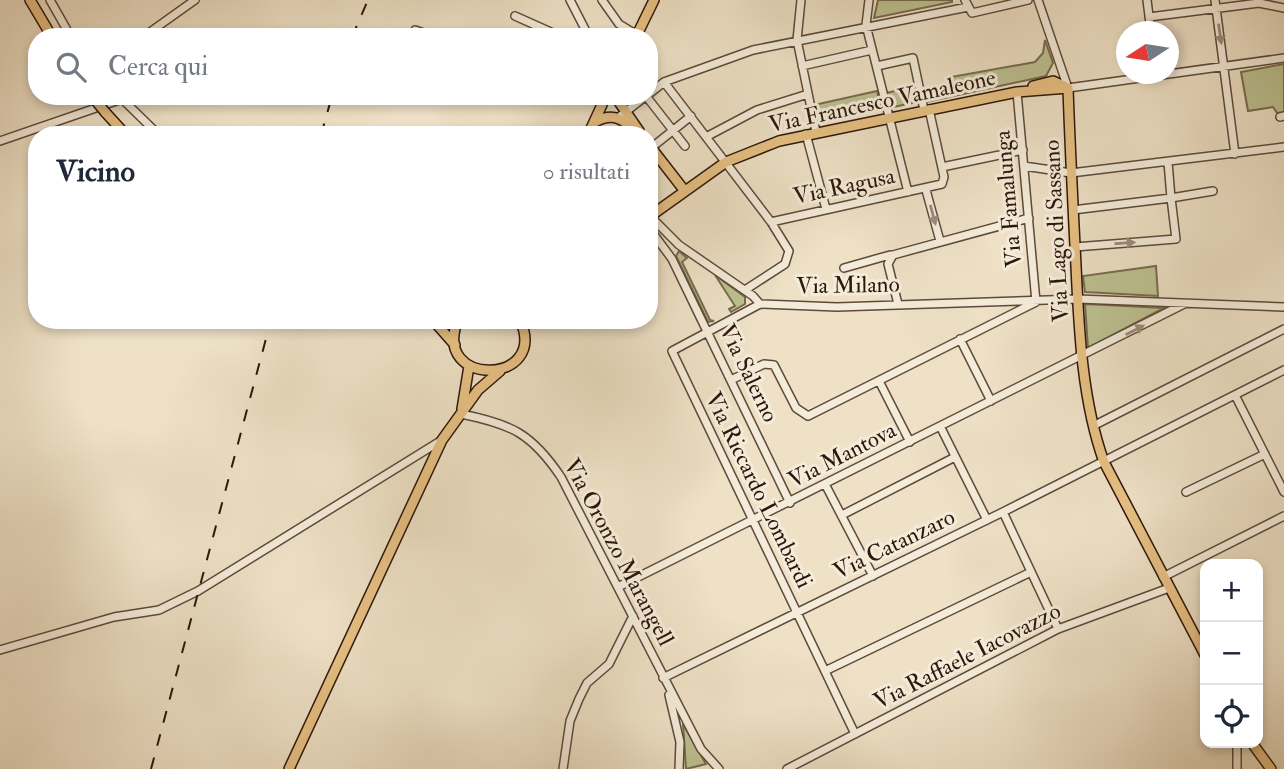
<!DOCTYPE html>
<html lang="it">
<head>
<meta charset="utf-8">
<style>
  body { margin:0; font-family:"IM FELL Double Pica",serif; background:#f6f6f7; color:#1f2937 }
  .controls { position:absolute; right:21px; bottom:21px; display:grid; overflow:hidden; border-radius:14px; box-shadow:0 4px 10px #0003 }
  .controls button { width:63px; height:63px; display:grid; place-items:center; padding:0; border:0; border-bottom:2px solid #e0e1e3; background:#fff; color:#1f2937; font:35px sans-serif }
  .compass { position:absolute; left:1116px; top:21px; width:63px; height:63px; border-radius:50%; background:#fff; box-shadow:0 4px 10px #0003; rotate:258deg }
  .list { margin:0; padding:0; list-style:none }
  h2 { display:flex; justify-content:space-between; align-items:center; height:91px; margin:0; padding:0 28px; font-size:30px }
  h2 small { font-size:23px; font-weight:400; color:#747a83 }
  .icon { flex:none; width:38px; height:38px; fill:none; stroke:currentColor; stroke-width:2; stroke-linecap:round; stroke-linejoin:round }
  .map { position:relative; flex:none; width:1284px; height:769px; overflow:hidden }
  .search { position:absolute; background:#fff; box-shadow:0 4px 10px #0003; left:28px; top:28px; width:630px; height:77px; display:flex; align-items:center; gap:18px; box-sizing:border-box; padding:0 24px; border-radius:28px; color:#747a83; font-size:26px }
  .panel { position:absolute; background:#fff; box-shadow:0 4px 10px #0003; left:28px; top:126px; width:630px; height:203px; border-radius:28px }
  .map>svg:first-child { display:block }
  .green { fill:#bdc192; stroke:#766c4e; stroke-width:2 }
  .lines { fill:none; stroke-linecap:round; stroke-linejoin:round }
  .minor-casing { stroke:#5e493a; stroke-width:10 }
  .major-casing { stroke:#2e160b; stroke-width:12 }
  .minor { stroke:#f4ecda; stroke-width:7 }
  .major { stroke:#e7c083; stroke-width:9 }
  .rail { stroke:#2e160b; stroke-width:2; stroke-dasharray:12 12; stroke-linecap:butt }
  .major-bridge-casing { stroke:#2e160b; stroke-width:12; stroke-linecap:butt }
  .major-bridge { stroke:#e7c083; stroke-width:9 }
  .oneway { fill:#9b8c7d }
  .labels { text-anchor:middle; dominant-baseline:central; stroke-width:6; stroke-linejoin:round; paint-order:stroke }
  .street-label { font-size:23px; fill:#2e160b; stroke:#f4ecda }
</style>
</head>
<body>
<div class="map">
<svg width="1284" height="769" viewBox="0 0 1284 769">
  <rect width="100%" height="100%" fill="#eee1c6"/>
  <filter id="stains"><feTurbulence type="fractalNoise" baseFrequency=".00286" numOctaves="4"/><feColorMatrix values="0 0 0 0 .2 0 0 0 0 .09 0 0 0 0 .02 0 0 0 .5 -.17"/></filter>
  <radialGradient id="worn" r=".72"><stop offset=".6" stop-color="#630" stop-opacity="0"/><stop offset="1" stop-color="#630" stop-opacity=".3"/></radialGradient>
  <path class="green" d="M878,0H952V2L874,18Z
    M1045,40L1053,63L1046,76L926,102L923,91L952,85L951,77L1035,62L1043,53Z
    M1284,64V112L1277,113L1273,107L1248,111L1241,72Z
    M913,87L917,102L889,108L886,93Z
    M877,91L881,108L817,122L814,105Z
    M679,251L687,258L682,262L710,320L714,321L708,322L676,256Z
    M1156,266L1158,296L1085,292L1083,276Z
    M715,275L745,297V304L731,312L729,309L735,306Z
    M1085,304L1164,308L1088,348Z
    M683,724L706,764L686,769Z"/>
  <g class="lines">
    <g class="minor-casing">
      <path id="minor" d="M50,0L71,37
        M570,0L589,37
        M602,0L619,24L637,35
        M801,0L797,40L816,132
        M869,0L866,25L908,192
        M965,0L972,13L1028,0
        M1038,0L1068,88L1284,58
        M1147,0L1151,32
        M1215,0L1235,154
        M515,16L562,37
        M1149,17L1259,3L1284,8
        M415,30L436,37
        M143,37L195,0
        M802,66L872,50
        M877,66L913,58L924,110
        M664,82L771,222L789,251L785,264L745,290
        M649,94L664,82L753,50L968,7
        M119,96L159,135
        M646,96L685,146
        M619,117L646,96
        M1280,117L1284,116
        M806,134L826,209
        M706,137L757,110L808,94
        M0,141L122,99
        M651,148L691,116
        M1168,162L1171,198L1213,191
        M1024,166L1071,173L1284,147
        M942,167L1023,150
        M926,190L940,241
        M1073,210L1171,198L1176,239L1075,247
        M649,220L655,221L679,245L753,296L760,304L837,307L1078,299L1284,307
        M771,222L942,184L944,177L929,109
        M649,228L672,259L790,503
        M844,268L890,255
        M760,304L672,351L855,734
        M898,304L888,264L893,255L1029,218
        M960,339L991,401
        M731,380L764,364L774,365L796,408L808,416L1036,302L1017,92
        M879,381L910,442
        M1235,395L1284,492
        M461,414C512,424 532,434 561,477L701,749L719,769
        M940,426L987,520
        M1093,426L1284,329
        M825,484L873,576
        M1186,492L1265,454
        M1003,512L1058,629
        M842,515L955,457
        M1163,577L1284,516
        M618,587L1184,304
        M0,650L114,617L159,610L198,591L442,440
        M825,671L1031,572
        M663,678L1003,512L1284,370
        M669,695L680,742L679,769
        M563,769L570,721L579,699L587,683L609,664L633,616
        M787,769L1058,629L1169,588
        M1237,769V743"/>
    </g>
    <g class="major-casing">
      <path id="major" d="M30,0L52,37
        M636,37L654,0
        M1033,86L1053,81L1068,88
        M1068,88C1070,147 1073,206 1076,266C1079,330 1082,401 1104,462L1205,655
        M615,96L639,131
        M105,112L126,135
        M595,122C615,111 622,121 639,131
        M588,135L606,96
        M649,145L684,190
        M649,217L726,162L779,141L1017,92L1068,88
        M433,320L455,345
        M458,320C430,388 550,386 520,320
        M462,409L469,366
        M1252,743L1271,769
        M289,769L442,440L478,390L500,371"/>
    </g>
    <use href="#minor" class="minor"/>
    <use href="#major" class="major"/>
    <path class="rail" d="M352,37L368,0
      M321,135L332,96
      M151,769L271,320"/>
    <g class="major-bridge-casing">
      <path id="major-bridge" d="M96,101L105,112"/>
    </g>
    <use href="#major-bridge" class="major-bridge"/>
  </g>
  <defs><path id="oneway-solid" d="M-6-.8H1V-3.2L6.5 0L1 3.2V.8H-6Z" transform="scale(1.75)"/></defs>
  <g class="oneway">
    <use href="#oneway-solid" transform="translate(1220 34) rotate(82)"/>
    <use href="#oneway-solid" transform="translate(933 215) rotate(75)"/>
    <use href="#oneway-solid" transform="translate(1125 243) rotate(-4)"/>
    <use href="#oneway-solid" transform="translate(1135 330) rotate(-27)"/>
  </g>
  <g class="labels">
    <g class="street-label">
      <text transform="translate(882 101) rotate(-12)">Via Francesco Vamaleone</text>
      <text transform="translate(844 186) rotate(-12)">Via Ragusa</text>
      <text transform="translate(1008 199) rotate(-95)">Via Famalunga</text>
      <text transform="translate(1056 231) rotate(-93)">Via Lago di Sassano</text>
      <text transform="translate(848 285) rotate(-1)">Via Milano</text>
      <text transform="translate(749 373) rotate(64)">Via Salerno</text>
      <text transform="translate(842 455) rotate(-27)">Via Mantova</text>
      <text transform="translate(759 490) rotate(64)">Via Riccardo Lombardi</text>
      <text transform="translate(894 544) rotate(-26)">Via Catanzaro</text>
      <text transform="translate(619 552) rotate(62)">Via Oronzo Marangell</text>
      <text transform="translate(967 656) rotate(-27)">Via Raffaele Iacovazzo</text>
    </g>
  </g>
  <rect width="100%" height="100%" filter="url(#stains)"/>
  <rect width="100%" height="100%" fill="url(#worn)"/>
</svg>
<div class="controls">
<button>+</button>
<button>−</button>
<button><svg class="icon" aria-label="locate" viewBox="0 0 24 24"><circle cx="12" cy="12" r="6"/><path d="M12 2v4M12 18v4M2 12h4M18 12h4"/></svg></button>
</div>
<svg class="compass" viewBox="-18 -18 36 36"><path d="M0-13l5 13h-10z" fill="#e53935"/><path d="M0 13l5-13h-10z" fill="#747a83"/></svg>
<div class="search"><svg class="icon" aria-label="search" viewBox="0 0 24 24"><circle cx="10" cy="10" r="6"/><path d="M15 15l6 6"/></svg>Cerca qui</div>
<section class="panel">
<h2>Vicino<small>0 risultati</small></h2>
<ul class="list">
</ul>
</section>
</div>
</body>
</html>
